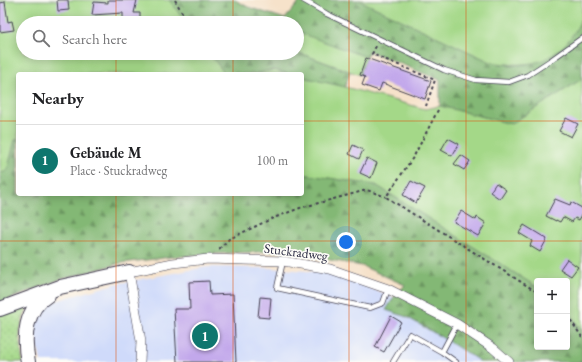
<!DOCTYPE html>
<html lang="en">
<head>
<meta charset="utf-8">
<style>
  body { margin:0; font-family:"EB Garamond",serif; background:#f2f2f2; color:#202124 }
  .controls { position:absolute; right:12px; bottom:12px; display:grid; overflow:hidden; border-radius:4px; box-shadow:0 2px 10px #0003 }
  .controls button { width:36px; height:36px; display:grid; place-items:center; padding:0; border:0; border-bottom:1px solid #e0e0e0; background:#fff; color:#202124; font:20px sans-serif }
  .you { position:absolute; left:346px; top:242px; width:14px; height:14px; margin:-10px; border:3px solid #fff; border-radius:50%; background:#1a73e8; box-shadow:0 0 0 6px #1a73e833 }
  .badge { display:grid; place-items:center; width:26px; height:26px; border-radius:50%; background:#0f766e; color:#fff; font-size:13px; font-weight:700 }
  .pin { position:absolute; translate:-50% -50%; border:2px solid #fff; box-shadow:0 1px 4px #0006 }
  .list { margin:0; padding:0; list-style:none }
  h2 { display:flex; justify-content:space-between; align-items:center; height:52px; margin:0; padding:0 16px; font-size:17px }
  h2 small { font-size:13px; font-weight:400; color:#757577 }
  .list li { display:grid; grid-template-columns:26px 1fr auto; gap:12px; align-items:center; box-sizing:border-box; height:72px; padding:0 16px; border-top:1px solid #e0e0e0 }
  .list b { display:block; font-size:15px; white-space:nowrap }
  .list p { margin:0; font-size:13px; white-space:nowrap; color:#757577 }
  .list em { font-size:13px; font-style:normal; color:#757577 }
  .icon { flex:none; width:22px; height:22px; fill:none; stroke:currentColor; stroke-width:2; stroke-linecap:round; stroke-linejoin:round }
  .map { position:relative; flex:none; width:582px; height:362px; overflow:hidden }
  .search { position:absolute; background:#fff; box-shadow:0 2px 10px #0003; left:16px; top:16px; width:288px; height:44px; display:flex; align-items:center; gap:10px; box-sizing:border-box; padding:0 14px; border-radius:22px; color:#757577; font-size:15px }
  .panel { position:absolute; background:#fff; box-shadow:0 2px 10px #0003; left:16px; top:72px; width:288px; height:124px; border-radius:4px }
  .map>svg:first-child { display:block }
  .built { fill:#cfdafa }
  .grass { fill:url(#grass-dots); stroke:#637d62 }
  .forest { fill:url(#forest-firs); stroke:#526d58 }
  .garden { fill:#a4d888; stroke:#637d62 }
  .building { fill:#c2a8eb }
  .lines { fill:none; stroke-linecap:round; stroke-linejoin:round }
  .lane-casing { stroke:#423f50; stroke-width:6 }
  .street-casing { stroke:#423f50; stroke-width:10 }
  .primary-casing { stroke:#423f50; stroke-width:16 }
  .path { stroke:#423f50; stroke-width:2; stroke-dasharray:3 3; stroke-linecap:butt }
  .lane { stroke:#fff; stroke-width:4.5 }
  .street { stroke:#fff; stroke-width:9 }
  .primary { stroke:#fff; stroke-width:14 }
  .grid { fill:none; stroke:#de560e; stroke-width:1; stroke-opacity:0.55 }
  .labels { text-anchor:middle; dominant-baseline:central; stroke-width:3.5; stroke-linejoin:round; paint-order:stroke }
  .street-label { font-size:13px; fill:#22223b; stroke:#fdfcf7 }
</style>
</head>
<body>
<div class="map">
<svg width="582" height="362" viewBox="0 0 582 362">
  <defs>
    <pattern id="grass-dots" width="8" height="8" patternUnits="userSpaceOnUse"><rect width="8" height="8" fill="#a4d888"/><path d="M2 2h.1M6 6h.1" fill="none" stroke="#8db976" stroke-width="1.8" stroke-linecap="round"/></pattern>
    <pattern id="forest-firs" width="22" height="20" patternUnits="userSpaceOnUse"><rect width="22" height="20" fill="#83b874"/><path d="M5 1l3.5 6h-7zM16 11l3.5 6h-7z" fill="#6b9560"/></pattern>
  </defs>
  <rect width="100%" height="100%" fill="#fdfcf7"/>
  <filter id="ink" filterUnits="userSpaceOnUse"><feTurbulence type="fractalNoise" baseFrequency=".025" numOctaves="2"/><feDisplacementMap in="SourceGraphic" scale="8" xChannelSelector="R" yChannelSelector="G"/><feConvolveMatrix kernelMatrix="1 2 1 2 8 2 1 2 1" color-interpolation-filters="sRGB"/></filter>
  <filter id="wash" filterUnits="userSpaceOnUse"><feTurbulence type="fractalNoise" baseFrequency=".012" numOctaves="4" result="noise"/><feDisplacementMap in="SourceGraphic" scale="16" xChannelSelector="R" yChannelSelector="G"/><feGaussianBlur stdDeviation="0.9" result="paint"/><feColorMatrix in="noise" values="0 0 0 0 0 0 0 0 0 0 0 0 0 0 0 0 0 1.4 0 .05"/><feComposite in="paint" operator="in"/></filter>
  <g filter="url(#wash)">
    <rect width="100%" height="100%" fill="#f6e2ca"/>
    <path class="built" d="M207,267L271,268L329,273L394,297L387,310L406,317L448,341L481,362H41L33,324L39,314L52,302L115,284Z"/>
    <path class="grass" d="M29,304C18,328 18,337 23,362H0V313Z"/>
    <path class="forest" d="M169,0H235L248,7L285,19L301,0H359L491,62C532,72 563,57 581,19H582V79L511,124L440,106V80L369,51L366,57L297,33V23H186Z
      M297,52L350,72L345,87L302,77V74H290L273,70L253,74H225L209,53Z
      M18,139V194H302V174L376,185L537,287V347H567V309L582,331V362H481L448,341L407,317L386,310L394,297L405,285L362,266L283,251L227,253L171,257L121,263L58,280L0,303V173L7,170L15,140Z"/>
    <path class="garden" d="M0,0H169L186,23H23V53H209L225,74H18V139L15,140L7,171L0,173Z
      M359,0H582C582,6 582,12 581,18C576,35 560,52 545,59C532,66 505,65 491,62Z
      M297,32L366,57L360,75L297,52Z
      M273,70L290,74H253Z
      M302,77L345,87L425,109L440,106L511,124L582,79V331L567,309V281H537V287L376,185L302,174Z"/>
    <g id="blocks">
      <path class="building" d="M57,0H68L69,10L58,11Z
        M108,0H137L134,13H140V23H123V13L92,15L94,2L108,3Z
        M5,2L8,22L12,21L14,30L0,32V3Z
        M366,58L431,81L425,99L382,83L379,91L362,85L365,77L360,75Z
        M566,118L578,124L571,137L559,131Z
        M448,138L459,144L452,156L441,150Z
        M353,145L363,150L359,159L349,154Z
        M461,155L470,161L464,170L454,164Z
        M367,158L377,163L371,178L360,173Z
        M411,181L425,188L416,203L403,195Z
        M496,183L506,190L500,199L490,192Z
        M555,199L570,205L571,202L582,208V215L579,220L575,218L572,222L563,217L560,222L556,220V221L546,216Z
        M461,211L476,220L477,217L486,223L478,236L454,222Z
        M524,225L547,239L540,252L530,246L532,241L519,233Z
        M567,259L578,267L571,276L560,269Z
        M209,281L210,295L233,294L236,362H177L174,309H190L189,282Z
        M260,297L271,298L269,318L258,317Z
        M391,316L401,322L384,352L375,347Z"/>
    </g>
  </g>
  <g filter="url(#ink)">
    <use href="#blocks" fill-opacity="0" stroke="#423f50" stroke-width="1"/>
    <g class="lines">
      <g class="lane-casing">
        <path id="lane" d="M303,0L327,14L444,70L476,80L509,82L528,75L551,60L582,38
          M283,261L277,288L370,308L383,303L388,289
          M442,352L457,324
          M393,362L410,334L442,352L456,362"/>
      </g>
      <g class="street-casing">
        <path id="street" d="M140,362L141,341L129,272L173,263L208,259L283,261L330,269L388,289L457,324L493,348L509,362"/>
      </g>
      <g class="primary-casing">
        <path id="primary" d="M0,309L60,287L129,272
          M28,362C23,337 25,309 48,295"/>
      </g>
      <path class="path" d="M175,0L187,21L190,23
        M376,46L372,54L435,80L426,106
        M233,53L240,58
        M438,110L414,156L386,197L537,292
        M219,249L229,239L271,219L300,208L367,190L386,197
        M567,315L582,337"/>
      <use href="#lane" class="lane"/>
      <use href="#street" class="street"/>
      <use href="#primary" class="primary"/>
    </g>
  </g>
  <path class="grid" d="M116,0V23M233,0V23M349,0V362M466,0V362M116,53V74M233,53V74M0,121H18M302,121H582M116,194V362M233,194V362M0,241H582"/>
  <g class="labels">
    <g class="street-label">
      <text transform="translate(296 252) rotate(7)">Stuckradweg</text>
    </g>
  </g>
</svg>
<div class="controls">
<button>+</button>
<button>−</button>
</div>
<div class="you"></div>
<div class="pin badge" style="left:205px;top:336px">1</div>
<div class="search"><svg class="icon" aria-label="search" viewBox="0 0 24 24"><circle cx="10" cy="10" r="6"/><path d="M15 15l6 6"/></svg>Search here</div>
<section class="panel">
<h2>Nearby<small></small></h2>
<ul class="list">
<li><span class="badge">1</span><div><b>Gebäude M</b><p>Place · Stuckradweg</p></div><em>100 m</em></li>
</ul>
</section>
</div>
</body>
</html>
